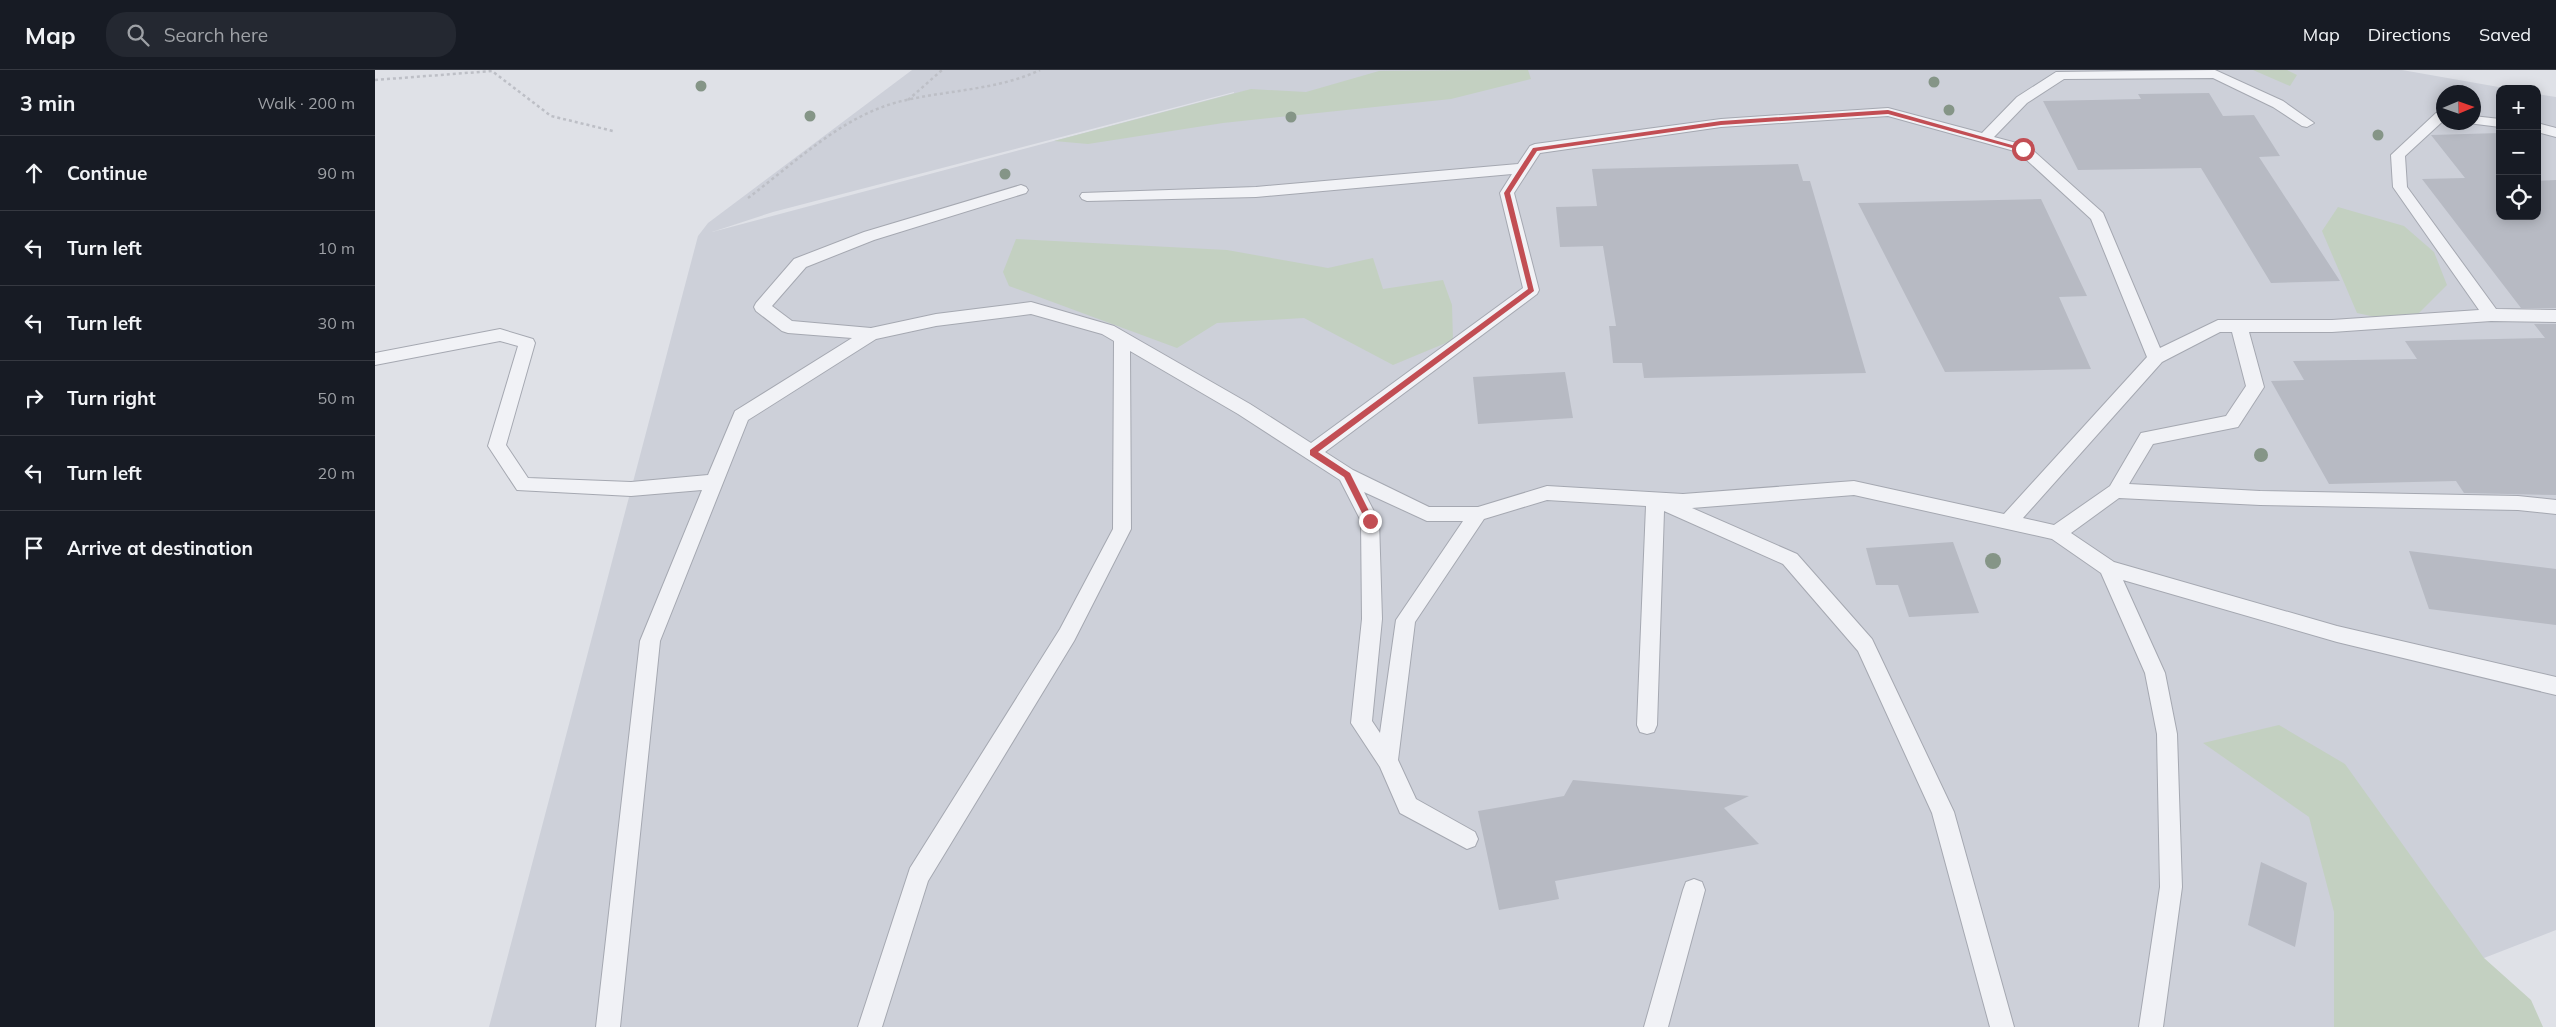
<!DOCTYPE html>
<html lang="en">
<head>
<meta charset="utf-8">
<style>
  body { margin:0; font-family:Mulish,sans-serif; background:#242831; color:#f1f3f6 }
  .controls { position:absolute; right:15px; top:15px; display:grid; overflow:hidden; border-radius:10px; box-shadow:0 2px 12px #0003 }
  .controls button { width:45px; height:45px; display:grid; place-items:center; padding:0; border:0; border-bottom:1px solid #363941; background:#171b24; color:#f1f3f6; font:25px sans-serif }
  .compass { position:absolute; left:2061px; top:15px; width:45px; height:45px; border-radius:50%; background:#171b24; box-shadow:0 2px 12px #0003; rotate:88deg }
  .stop { position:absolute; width:15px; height:15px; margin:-11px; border:4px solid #c24e54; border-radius:50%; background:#fff }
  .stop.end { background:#c24e54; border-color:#fff; box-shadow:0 1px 5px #0008 }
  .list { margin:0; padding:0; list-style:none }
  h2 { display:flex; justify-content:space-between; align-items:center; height:65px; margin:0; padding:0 20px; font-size:21px }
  h2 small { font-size:16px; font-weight:400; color:#9ea1a6 }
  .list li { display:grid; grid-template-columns:32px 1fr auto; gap:15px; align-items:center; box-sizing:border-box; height:75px; padding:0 20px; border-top:1px solid #363941 }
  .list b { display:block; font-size:19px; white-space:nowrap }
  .list em { font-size:16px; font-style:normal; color:#9ea1a6 }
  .icon { flex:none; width:28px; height:28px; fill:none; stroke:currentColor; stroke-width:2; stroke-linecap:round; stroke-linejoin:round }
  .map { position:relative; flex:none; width:2181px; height:957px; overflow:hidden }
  header { display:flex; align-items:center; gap:30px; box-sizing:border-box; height:70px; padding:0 25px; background:#171b24; border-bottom:1px solid #363941 }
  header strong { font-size:24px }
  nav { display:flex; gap:28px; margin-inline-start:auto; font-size:18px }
  .search { width:350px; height:45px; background:#242831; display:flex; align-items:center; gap:12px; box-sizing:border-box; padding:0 18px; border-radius:20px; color:#9ea1a6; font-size:19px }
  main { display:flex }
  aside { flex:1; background:#171b24 }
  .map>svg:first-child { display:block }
  .built { fill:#cdd0d9; fill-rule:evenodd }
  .green { fill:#c3d0c1 }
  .building { fill:#b7bac3 }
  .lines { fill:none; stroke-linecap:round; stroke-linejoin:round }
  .service-casing { stroke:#a5a8b1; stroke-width:2 }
  .path { stroke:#bdbfc6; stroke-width:2.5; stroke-dasharray:3 3; stroke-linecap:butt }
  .service { fill:#f1f2f6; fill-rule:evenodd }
  .tree { fill:#859587 }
  .route { fill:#c24e54 }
</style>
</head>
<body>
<header>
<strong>Map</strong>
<div class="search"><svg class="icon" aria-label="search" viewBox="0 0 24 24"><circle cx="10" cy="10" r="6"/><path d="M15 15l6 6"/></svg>Search here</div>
<nav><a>Map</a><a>Directions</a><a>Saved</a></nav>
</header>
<main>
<aside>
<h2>3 min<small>Walk · 200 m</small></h2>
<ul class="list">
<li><svg class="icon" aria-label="ahead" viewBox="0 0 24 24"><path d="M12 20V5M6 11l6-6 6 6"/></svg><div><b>Continue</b></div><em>90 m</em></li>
<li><svg class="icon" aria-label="left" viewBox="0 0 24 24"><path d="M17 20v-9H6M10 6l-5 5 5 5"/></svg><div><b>Turn left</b></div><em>10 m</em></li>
<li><svg class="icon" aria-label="left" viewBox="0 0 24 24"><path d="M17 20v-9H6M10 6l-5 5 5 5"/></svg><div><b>Turn left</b></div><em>30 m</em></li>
<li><svg class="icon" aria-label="right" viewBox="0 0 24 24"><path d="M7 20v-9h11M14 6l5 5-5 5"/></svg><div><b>Turn right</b></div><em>50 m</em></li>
<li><svg class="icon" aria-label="left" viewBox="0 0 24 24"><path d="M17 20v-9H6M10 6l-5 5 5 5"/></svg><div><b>Turn left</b></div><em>20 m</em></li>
<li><svg class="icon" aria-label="arrive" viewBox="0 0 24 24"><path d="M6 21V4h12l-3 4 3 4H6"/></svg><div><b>Arrive at destination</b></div></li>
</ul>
</aside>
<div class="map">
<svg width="2181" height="957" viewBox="0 0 2181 957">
  <rect width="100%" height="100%" fill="#dfe1e7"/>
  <path class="built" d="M537,0H2027L2135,19H2125V146H2162V24L2181,27V860L2109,888L2000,957H114L323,166L333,153ZM859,22V23L337,162L398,142ZM2068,22H2098V52H2068Z"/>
  <path class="green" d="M1153,0L1156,9L1076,29L848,53L713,74L679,71L876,19L931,22L1004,1Z
    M1878,0H1912L1922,5L1915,16Z
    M1963,137L2029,156L2059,182L2072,215L2033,254L1982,243L1947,161Z
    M641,169L852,180L953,198L998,188L1008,219L1068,210L1077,235L1078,270L1018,295L929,248L842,253L802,278L634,216L628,202Z
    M1904,655L1970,694L2109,888L2156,930L2168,957H1959V842L1934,747L1828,673Z"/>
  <path class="building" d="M1834,23L1848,46L1879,45L1905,86L1884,87L1965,211L1896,213L1826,98L1703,100L1668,31L1766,29L1763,24Z
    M2125,63V146H2162V111L2181,110V238H2146L2047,109L2090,108L2056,65Z
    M1423,94L1428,111H1435L1491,303L1269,308L1267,293H1238L1234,256H1241L1228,176L1185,177L1181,137L1222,136L1217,99Z
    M1666,129L1712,226L1684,227L1716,299L1570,302L1483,133Z
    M2159,254H2181V425L2089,423L2081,411L1954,414L1896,311L1929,310L1918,291L2042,289L2030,271L2170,268Z
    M1190,302L1198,348L1103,354L1098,307Z
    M1578,472L1604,543L1534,547L1523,515H1501L1491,478Z
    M2034,481L2181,499V555L2054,539Z
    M1198,710L1374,726L1349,738L1384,774L1180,811L1184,829L1124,840L1103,741L1189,726Z
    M1886,792L1932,813L1920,877L1873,855Z"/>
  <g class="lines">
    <g class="service-casing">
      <path id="service" d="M1840,0L1908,31L1939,53L1932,57L1927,56L1898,37L1838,8L1689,9L1652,33L1619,67L1653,76L1728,143L1785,278L1843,250H1957L2104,240L2018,117L2016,85L2061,43L2068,42V51L2030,86L2032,117L2121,239L2181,240V252L2116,251L1957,262H1874L1889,317L1863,357L1778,374L1754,414L1885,421L2143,426L2181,430V444L2143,440L1885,435L1744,428L1696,463L1739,492L1962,556L2181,607V625L1962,572L1748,510L1790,603L1802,664L1807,817L1788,957H1764L1785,817L1782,664L1770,603L1726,503L1677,469L1479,425L1317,438L1422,484L1497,569L1579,742L1639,957H1615L1557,743L1483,581L1408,494L1289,441L1282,655L1279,662L1272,664L1265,662L1262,655L1271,436L1172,430L1109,449L1040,552L1023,690L1041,729L1100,762L1103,769L1100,776L1092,779L1025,743L1005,697L976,653L987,549L986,451L965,410L863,344L755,281L756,459L699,571L553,811L507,957H483L535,798L685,559L738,459L739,271L727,264L656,244L561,256L501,269L373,350L285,571L245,957H221L265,571L327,420L256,426L142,420L113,376L143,276L125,271L0,295V283L125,259L158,269L160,273L131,375L153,408L256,412L333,405L360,341L477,268L413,263L407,261L381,241L379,237L381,233L419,189L489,162L646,115L651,117L653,120L651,123L499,170L431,197L397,236L417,251L496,258L561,244L656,232L739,256L875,334L936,373L1148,218L1125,123L1137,104L881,127L712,131L707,129L705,126L707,123L881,117L1143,94L1155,76L1160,74L1346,49L1513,38L1607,63L1642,27L1681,2ZM1513,46L1643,82L1716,149L1772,287L1629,444L1479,411L1308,424L1172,416L1103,437H1054L978,400L950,382L1162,224L1164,220L1139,123L1165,83L1346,57ZM1845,262H1857L1871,316L1851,346L1766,363L1735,416L1679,455L1648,448L1787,292ZM989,422L1052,451H1088L1021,550L1005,663L997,651L1007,549L1004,451Z
        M2098,46L2125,49V57L2093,53L2098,52Z
        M2162,53L2181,58V67L2162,62Z
        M1319,809L1327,812L1330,820L1293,957H1269L1308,820L1311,812Z"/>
    </g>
    <path class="path" d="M0,10L117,1L176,46L238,61
      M533,30L567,0
      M373,128C421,92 468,45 527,31C573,20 623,20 665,0"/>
    <use href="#service" class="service"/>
  </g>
  <g class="tree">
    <circle cx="1559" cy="12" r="5.5"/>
    <circle cx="326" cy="16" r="5.5"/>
    <circle cx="1574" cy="40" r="5.5"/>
    <circle cx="435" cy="46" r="5.5"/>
    <circle cx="916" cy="47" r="5.5"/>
    <circle cx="2003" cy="65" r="5.5"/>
    <circle cx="630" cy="104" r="5.5"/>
    <circle cx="1886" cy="385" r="7"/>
    <circle cx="1618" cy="491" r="8"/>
  </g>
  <path class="route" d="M1513,40L1651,79L1648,81L1513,44L1346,55L1162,81L1135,123L1159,221L943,382L975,403L999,451L997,453H992L969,407L935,385V380L1153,219L1129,123L1158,78L1346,51Z"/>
</svg>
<div class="controls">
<button>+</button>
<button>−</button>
<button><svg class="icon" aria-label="locate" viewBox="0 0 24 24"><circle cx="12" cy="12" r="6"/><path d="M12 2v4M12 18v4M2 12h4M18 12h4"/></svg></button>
</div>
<svg class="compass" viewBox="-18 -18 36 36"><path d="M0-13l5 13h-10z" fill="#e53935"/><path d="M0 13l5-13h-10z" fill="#9ea1a6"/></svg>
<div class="stop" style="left:1648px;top:79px"></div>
<div class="stop end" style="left:995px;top:451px"></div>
</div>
</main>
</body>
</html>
